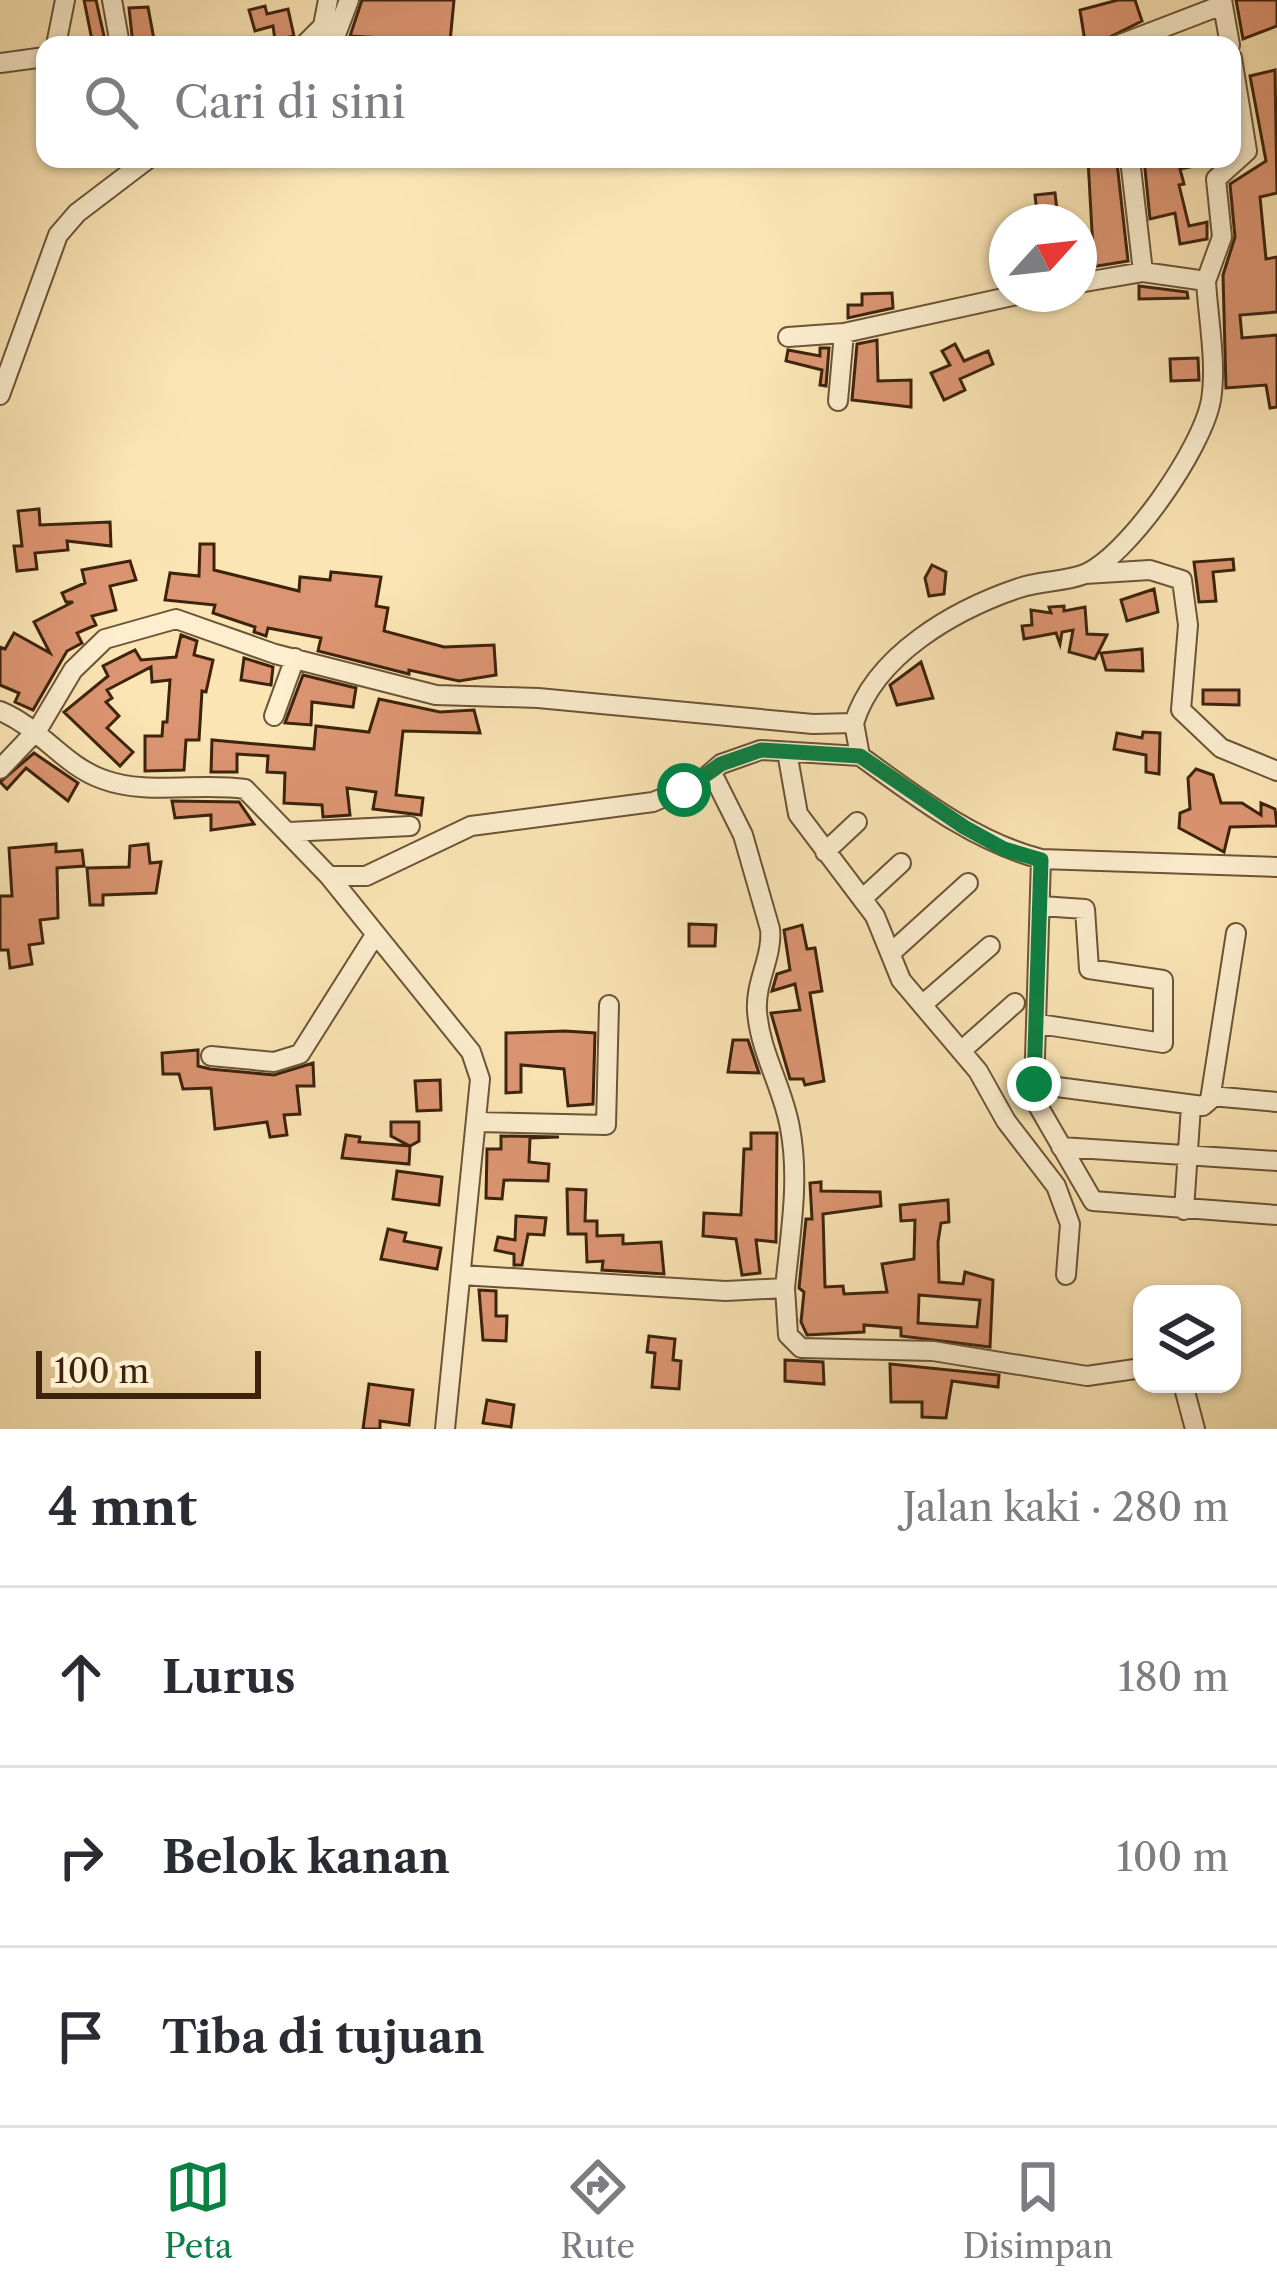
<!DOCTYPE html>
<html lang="id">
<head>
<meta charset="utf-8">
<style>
  body { margin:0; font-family:"Libre Caslon Text",serif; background:#f7f7f7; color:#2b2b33 }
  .controls { position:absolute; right:36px; bottom:36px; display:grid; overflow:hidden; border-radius:24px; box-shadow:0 3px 9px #0004 }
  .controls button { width:108px; height:108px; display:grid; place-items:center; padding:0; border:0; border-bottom:3px solid #e1e1e2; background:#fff; color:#2b2b33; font:60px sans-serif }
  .compass { position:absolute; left:989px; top:204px; width:108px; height:108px; border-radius:50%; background:#fff; box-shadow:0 3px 9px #0004; rotate:63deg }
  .scale { position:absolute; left:36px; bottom:30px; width:225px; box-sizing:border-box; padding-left:12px; border:6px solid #3d230c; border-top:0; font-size:33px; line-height:42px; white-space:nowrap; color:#3d230c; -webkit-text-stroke:9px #fceecf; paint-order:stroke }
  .stop { position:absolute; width:36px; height:36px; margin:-27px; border:9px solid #0b8043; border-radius:50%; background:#fff }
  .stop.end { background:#0b8043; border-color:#fff; box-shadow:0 3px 12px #0008 }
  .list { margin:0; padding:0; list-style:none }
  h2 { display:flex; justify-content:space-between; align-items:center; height:156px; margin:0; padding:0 48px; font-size:51px }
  h2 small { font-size:39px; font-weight:400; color:#7c7c81 }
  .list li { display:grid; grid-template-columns:78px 1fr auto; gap:36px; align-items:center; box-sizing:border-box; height:180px; padding:0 48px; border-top:3px solid #e1e1e2 }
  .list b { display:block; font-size:45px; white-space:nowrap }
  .list em { font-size:39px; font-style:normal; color:#7c7c81 }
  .icon { flex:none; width:66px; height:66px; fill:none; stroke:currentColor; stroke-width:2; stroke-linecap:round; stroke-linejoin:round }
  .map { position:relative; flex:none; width:1277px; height:1429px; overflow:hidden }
  .search { position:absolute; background:#fff; box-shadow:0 3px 9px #0004; left:36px; right:36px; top:36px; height:132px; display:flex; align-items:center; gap:30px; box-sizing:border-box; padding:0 42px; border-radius:24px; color:#7c7c81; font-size:45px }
  .sheet { height:696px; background:#fff }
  nav { display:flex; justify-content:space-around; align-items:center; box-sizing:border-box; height:168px; border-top:3px solid #e1e1e2; background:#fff; font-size:33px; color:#7c7c81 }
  nav a { display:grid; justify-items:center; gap:6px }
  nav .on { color:#0b8043 }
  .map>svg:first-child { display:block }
  .building { fill:#dc9572; stroke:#3d230c; stroke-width:3; fill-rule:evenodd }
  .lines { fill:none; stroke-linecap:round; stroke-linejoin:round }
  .street-casing { stroke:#6c5436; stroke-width:22 }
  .street { stroke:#fceecf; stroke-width:18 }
  .route { stroke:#0b8043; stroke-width:15 }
</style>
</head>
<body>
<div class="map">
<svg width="1277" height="1429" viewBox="0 0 1277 1429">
  <rect width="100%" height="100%" fill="#fbe5b5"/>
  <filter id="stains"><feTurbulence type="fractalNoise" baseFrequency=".00167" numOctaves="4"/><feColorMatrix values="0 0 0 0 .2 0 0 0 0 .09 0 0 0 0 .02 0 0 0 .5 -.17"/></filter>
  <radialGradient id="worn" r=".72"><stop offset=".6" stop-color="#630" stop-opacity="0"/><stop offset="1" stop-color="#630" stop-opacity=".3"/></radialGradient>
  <path class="building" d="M84,0H96L106,45H93Z
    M362,0H454L450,42L350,36Z
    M1118,0H1135L1142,21L1106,39L1085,42L1080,10Z
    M1236,0H1277V26L1243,39Z
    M265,6L267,14L288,9L294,36L275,40L273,26L255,31L249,10Z
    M148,7L155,45H133L129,8Z
    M1275,70L1277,193L1260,197L1266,259L1277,257V312L1240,315L1242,338L1277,335V407L1270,408L1266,385L1226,388L1223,275L1235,237L1230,184L1266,161L1250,76Z
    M1103,159V164L1117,163L1128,261L1079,269V250L1093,249L1088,160Z
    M1144,159H1203L1204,164L1180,169L1184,184L1179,185L1189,226L1207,222V239L1180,244L1175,213L1150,219Z
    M1055,193L1058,219L1038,221L1035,195Z
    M1139,286L1187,292L1188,298L1139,299Z
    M892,293L893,308L848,318V305H862V294Z
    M877,340L878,381L911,380V407L852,400L857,344Z
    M955,344L964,361L988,351L993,364L960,379L965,390L944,400L931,373L950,365L942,351Z
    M820,348H829L826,386L820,385L822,370L786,361L788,350L820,356Z
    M1198,358L1199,380L1171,381L1170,359Z
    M39,509L40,525L110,522L111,546L67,541L68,550L35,553L37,569L17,571L14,546H22L18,511Z
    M200,544H214V570L299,591L300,577L330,580L331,572L381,577L376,606L388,608L384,631L444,647L494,645L496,675L459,681L409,670V674L318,651L321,638L268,628L266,636L254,632L255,627L213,613L215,605L165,600L170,573L199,576Z
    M1233,559L1234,570L1213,572L1216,601L1199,602L1194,562Z
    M130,561L136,580L110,586L116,610L92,616L96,625L77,633L82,643L67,651L33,710L15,702L19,693L0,685V647L5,649L14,633L50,653L34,622L73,602H66L62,593L85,583L82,570Z
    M932,565L946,572L944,594L929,596L925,578Z
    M1154,589L1158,612L1127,621L1121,600Z
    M1064,606V611L1085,607L1087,634L1107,635L1095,659L1069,652L1073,630L1062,632L1060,644L1056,633L1024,639L1022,626L1032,625L1031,610L1051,613L1049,607Z
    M181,635L197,641L194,655L213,660L206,692L202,691L199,740H186L184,770L145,771V736H162L163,722H167L170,680L152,682L151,667L107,690L112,698L106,702L119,716L107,728L133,752L120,766L64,712L108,676L103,666L135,650L141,660L176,657Z
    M1142,649L1143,671L1106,670L1101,653Z
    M244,658L273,667L271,685L241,680Z
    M921,662L933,698L897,705L890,685Z
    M303,675L356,688L353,707L312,702L311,725L285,723Z
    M1203,690H1239V705L1203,704Z
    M379,699L440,712L474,710L480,733L403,731L396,795L423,798L421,815L373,809L376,792L347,788L350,815L323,817L322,805L284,803L285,773L267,772L268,756L237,754V772H211L212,740L314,749L316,726L369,732Z
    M1143,732L1160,733L1159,774L1146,772V755L1114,749L1117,733L1142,738Z
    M34,753L78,783L68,801L26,768L7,789L0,782Z
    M1196,769L1213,775L1221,803H1242L1261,815V803L1275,809L1277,826L1230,827L1224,852L1179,828L1180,813L1190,809L1188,778Z
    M172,801L239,802L254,824L211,830V815L175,818Z
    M56,844V852L82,850L84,866L57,868L58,918L40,920L43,943L29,945L32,964L10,968L8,950H0V896H12L9,848Z
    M148,844L150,863L161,862L156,893L103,895V905H90L87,868L129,867L130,846Z
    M689,924L716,925L715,946H689Z
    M802,925L807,949L815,948L822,991L810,993L824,1081L805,1085L803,1079H790L771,1013L800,1010L795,984L772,991L777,974L790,970L784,930Z
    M565,1031L595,1033L593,1104L568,1106L564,1069L521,1065V1092L506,1093V1033Z
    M733,1040H748L759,1073L728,1072Z
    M198,1050V1066L210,1069L274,1075L313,1063L314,1086H297L300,1114L284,1115L287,1135L270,1137L267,1122L215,1129L211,1088L183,1089L179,1074H163L162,1053Z
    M440,1080L441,1110L417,1111L415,1081Z
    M391,1122H419V1141L410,1146L391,1136Z
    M751,1133H777L776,1242L756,1240L760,1273L742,1275L736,1239L703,1236L704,1213L741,1215L744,1149H751Z
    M346,1135L360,1137L359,1142L410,1146L409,1164L342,1158Z
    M501,1136L559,1137L530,1138L529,1162L549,1164L548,1181L504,1180L502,1199L486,1198L487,1149H501Z
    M397,1171L442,1177L439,1205L393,1199Z
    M821,1182V1191L880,1192L881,1206L823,1214L825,1287L843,1286L844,1294L887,1292L882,1264L914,1259L915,1220L901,1221L900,1205L948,1200L949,1222L941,1223L938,1242L939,1282L963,1284L965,1272L993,1280L990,1347L901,1336V1328L864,1325V1332L807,1335L801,1322L804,1292L799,1288L806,1219H812L810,1183ZM919,1295L980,1300L977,1327L918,1323Z
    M567,1189L586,1190L585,1221H597V1236L623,1235V1244L661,1242L664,1274L602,1270L603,1261L587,1262L586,1234H568Z
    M516,1216L546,1218L544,1235L528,1234L522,1265H514V1254L495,1250L498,1237L515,1240Z
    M388,1229L406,1233L404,1241L441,1248L437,1269L381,1259Z
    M479,1290L496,1291V1316H507L506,1341L483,1340Z
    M649,1336L675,1339L673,1360L681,1361L679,1389L652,1387L655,1353L647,1352Z
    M785,1360L823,1362L824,1384L785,1381Z
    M890,1364L999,1375L998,1387L952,1381L946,1418L922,1417V1402H891Z
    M369,1384L413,1390L409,1425L380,1421V1429H363Z
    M487,1400L514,1405L511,1427L483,1423Z"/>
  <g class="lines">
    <g class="street-casing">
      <path id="street" d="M112,0L120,45
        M1222,0L1230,45
        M56,45L65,0
        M304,45L323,26L328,0
        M332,45L349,0
        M1118,45L1222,5
        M0,63L45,57
        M1130,159L1143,272
        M1206,281L1222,237L1216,179L1247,151L1232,58
        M788,337L844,333L1021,294
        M0,395L58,235L77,213L148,159
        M838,401L844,333
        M1085,574L1150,570L1182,580L1188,625L1181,710L1221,748L1277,771
        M0,711C41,728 63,765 102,779C147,796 198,782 245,789L329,876L471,1052L480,1079L445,1429
        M274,716L295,658
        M854,723C875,655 954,610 1019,588C1039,581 1062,582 1082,575C1127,559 1203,447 1211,400C1217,363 1208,318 1206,281L1143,272L1079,283
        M787,752L798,814L875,916L901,980L978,1071L1006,1121L1056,1186L1070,1224L1066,1275
        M860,756C917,797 973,841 1041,859L1277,867
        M0,769L38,729L73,670L105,639L176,619L275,654L436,695L538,698L813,724L854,723L860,756L761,750L721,764L700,782L653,802L471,826L366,876H329
        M712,773L743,835L770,929C773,957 755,981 757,1011C760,1053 783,1087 790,1128C800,1181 790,1235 785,1288
        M289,832L410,826
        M825,852L857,822
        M1041,859L1034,1090L1037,1104L1093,1201L1277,1215
        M862,899L901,863
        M893,951L968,883
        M922,1005L990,946
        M1039,1024L1163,1043V980L1089,969L1085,909L1041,906
        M961,1051L1015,1003
        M211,1056L274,1062L300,1054L375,935
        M1034,1084L1203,1106L1210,1100L1236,933
        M1211,1096L1277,1102
        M476,1122L606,1125L609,1005
        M1061,1147L1277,1161
        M1184,1210L1191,1106
        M461,1275L726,1291L785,1288L788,1335L801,1348L933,1351L1087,1376L1142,1368
        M1183,1384L1195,1429"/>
    </g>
    <use href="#street" class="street"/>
  </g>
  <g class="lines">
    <path class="route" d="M684,790L721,764L761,750L860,756L964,827L1004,849L1041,860L1034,1084"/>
  </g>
  <rect width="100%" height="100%" filter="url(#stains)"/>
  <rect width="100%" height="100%" fill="url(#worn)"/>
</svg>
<div class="controls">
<button><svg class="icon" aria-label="layers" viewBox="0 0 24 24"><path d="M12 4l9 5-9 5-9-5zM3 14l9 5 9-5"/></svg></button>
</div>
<svg class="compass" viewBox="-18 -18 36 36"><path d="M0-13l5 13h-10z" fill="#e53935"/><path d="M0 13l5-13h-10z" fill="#7c7c81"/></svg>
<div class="scale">100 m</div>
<div class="stop" style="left:684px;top:790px"></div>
<div class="stop end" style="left:1034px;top:1084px"></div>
<div class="search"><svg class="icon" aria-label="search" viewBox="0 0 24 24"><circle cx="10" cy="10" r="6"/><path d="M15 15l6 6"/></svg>Cari di sini</div>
</div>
<section class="sheet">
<h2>4 mnt<small>Jalan kaki · 280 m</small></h2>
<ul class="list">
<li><svg class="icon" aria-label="ahead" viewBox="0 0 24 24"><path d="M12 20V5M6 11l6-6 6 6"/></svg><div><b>Lurus</b></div><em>180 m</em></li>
<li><svg class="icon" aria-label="right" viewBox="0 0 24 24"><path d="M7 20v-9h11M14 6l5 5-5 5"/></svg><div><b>Belok kanan</b></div><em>100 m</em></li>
<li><svg class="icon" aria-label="arrive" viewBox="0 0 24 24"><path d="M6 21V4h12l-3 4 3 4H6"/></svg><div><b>Tiba di tujuan</b></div></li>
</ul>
</section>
<nav>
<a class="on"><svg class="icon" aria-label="map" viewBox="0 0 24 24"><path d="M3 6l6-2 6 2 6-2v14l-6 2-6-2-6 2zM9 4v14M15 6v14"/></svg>Peta</a>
<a><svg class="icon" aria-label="directions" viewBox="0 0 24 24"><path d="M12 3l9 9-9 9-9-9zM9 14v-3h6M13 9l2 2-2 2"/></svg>Rute</a>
<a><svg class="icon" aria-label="saved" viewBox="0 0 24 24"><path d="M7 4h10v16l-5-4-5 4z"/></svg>Disimpan</a>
</nav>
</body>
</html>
